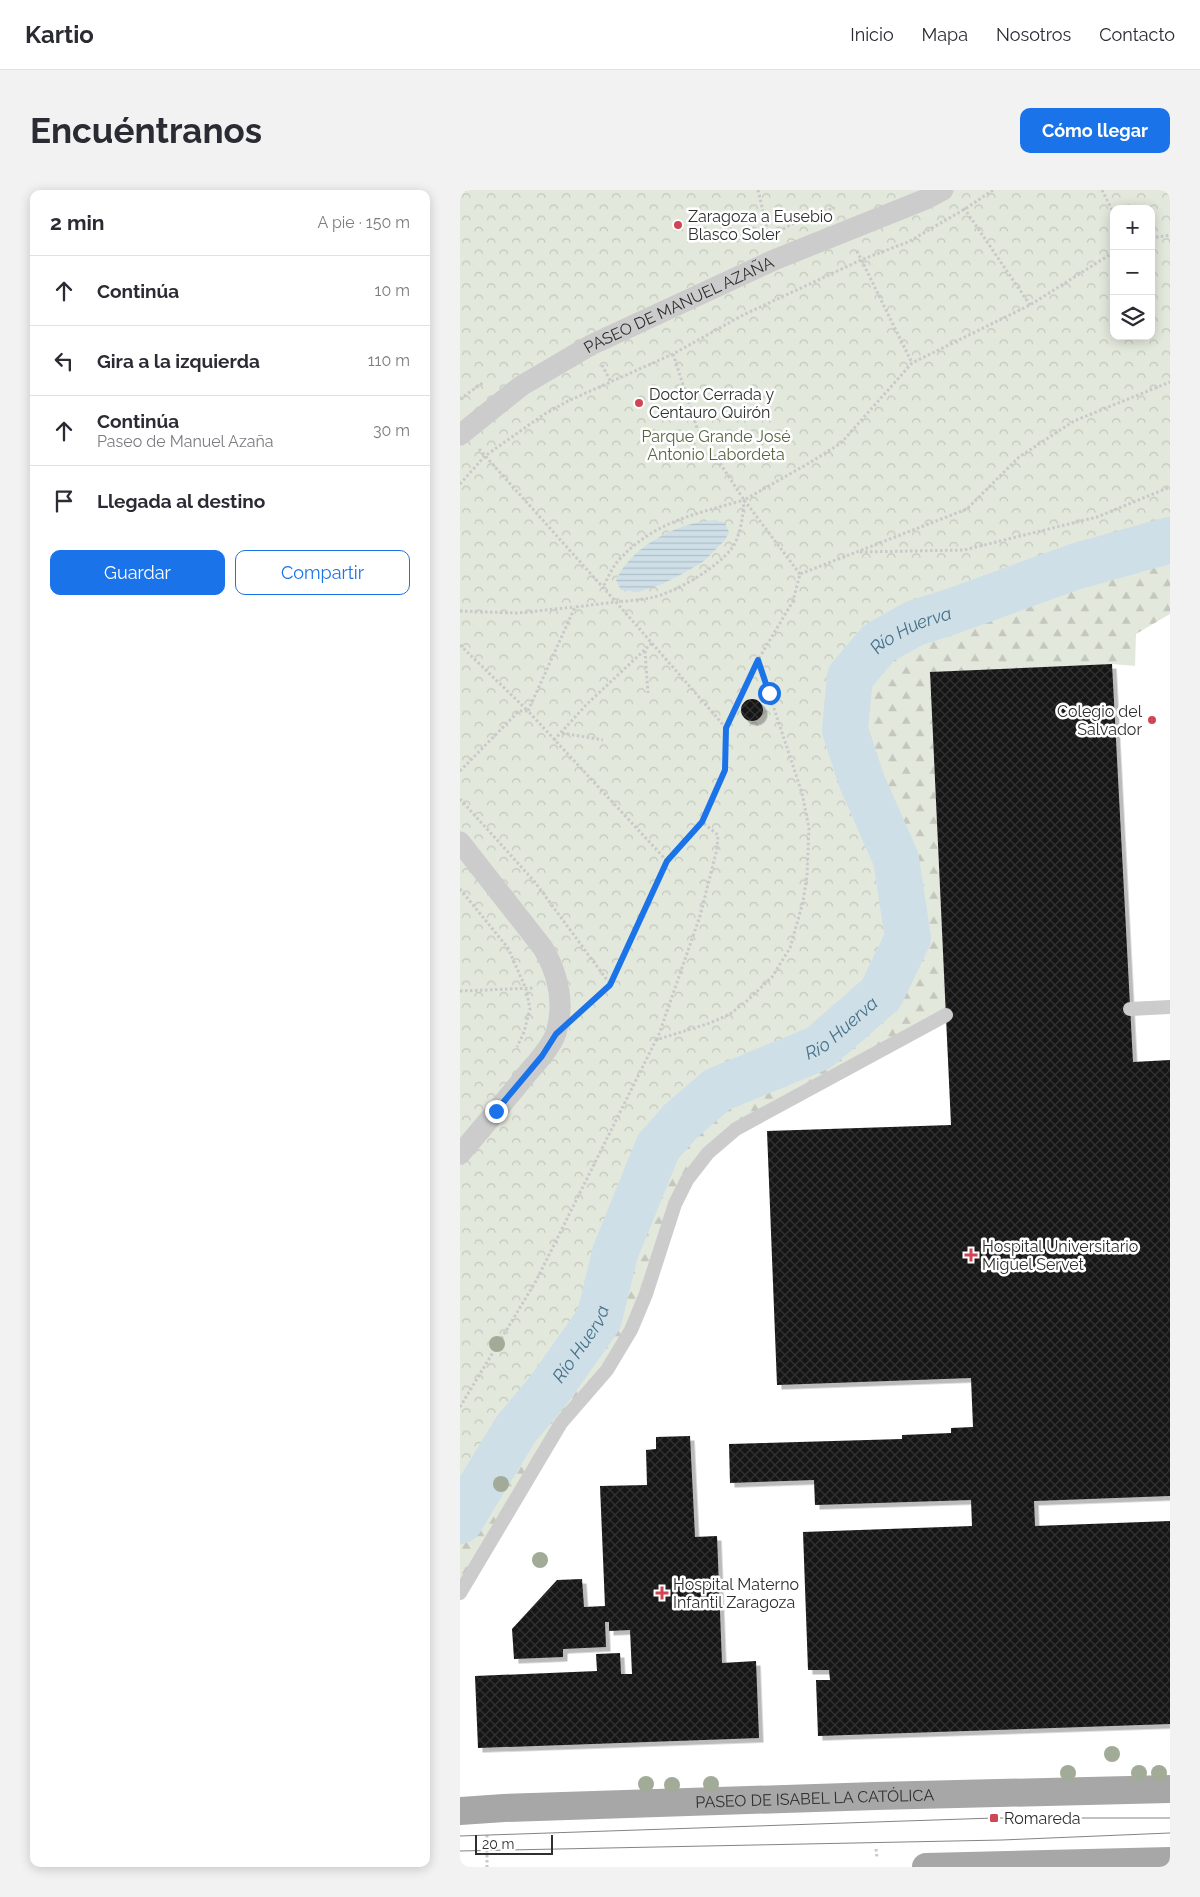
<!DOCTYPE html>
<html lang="es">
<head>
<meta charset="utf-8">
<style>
  body { margin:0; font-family:Raleway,sans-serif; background:#f2f2f3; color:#2b2b33 }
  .controls { position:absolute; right:15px; top:15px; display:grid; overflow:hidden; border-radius:10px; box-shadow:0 2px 12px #0003 }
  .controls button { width:45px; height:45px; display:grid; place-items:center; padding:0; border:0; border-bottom:1px solid #e1e1e2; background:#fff; color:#2b2b33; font:25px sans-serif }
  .scale { position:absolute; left:15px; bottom:12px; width:78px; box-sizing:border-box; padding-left:5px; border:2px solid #2f2f2f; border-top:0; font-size:14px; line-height:18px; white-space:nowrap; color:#2f2f2f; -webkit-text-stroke:4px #fff; paint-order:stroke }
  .stop { position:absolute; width:15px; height:15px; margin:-11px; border:4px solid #1a73e8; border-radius:50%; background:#fff }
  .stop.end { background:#1a73e8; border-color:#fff; box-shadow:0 1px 5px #0008 }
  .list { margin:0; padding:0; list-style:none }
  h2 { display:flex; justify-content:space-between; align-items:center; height:65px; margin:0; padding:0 20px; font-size:21px }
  h2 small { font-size:16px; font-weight:400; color:#7c7c81 }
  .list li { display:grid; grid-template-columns:32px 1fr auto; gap:15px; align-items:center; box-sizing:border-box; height:70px; padding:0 20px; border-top:1px solid #e1e1e2 }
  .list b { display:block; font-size:19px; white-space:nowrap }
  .list p { margin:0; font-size:16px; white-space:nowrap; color:#7c7c81 }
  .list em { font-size:16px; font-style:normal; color:#7c7c81 }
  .actions { display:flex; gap:10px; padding:15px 20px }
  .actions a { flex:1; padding:11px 0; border:1px solid #1a73e8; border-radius:10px; text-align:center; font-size:18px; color:#1a73e8 }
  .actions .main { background:#1a73e8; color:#fff }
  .icon { flex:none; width:28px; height:28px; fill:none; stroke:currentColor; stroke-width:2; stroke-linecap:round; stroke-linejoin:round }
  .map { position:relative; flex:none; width:710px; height:1677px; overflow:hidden; border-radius:10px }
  header { display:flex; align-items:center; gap:30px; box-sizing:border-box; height:70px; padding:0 25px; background:#fff; border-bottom:1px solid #e1e1e2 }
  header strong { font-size:24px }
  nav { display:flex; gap:28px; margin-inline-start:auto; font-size:18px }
  .intro { display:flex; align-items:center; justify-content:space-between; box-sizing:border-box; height:120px; padding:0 30px }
  h1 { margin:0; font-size:35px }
  .button { padding:12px 22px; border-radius:10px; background:#1a73e8; color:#fff; font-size:18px; font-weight:700 }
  main { display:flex; gap:30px; padding:0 30px }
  aside { flex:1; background:#fff; border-radius:10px; box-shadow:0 2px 12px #0003 }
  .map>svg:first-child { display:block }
  .forest { fill:url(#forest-firs) }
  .park { fill:url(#park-crowns); fill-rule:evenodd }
  .water { fill:url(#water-rules) }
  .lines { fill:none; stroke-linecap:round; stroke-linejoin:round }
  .river { stroke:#cedfe8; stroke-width:46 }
  .building { fill:url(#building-cross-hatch); filter:url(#shadow) }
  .path { stroke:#c9c9c9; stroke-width:3; stroke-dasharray:2.5 2.5; stroke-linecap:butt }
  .service { stroke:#ccc; stroke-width:14 }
  .pedestrian { stroke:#ccc; stroke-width:21 }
  .primary { stroke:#a7a7a7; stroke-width:28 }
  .tram { stroke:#848484; stroke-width:1 }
  .tree { fill:#a1ab97 }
  .route { stroke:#1a73e8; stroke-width:6 }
  .poi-dot { fill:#d14654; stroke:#fff; stroke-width:2 }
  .labels { text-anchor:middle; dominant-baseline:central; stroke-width:5; stroke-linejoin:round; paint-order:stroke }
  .poi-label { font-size:16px; fill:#2f2f2f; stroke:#fff; text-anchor:start }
  .street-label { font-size:16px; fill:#2f2f2f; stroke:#fff }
  .park-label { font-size:16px; fill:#546642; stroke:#fff }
  .water-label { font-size:18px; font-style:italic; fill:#467189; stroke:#fff }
</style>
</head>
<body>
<header>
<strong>Kartio</strong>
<nav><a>Inicio</a><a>Mapa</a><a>Nosotros</a><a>Contacto</a></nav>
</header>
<div class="intro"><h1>Encuéntranos</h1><a class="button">Cómo llegar</a></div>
<main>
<aside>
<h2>2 min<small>A pie · 150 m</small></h2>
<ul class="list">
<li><svg class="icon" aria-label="ahead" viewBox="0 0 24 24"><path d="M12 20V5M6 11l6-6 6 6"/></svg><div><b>Continúa</b></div><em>10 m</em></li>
<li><svg class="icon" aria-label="left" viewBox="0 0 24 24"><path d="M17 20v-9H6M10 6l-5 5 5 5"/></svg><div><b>Gira a la izquierda</b></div><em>110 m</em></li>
<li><svg class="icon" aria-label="ahead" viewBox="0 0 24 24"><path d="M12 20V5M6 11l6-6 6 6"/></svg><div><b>Continúa</b><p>Paseo de Manuel Azaña</p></div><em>30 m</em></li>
<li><svg class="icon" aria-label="arrive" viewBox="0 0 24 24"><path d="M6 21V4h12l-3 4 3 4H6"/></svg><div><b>Llegada al destino</b></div></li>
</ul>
<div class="actions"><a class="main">Guardar</a><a>Compartir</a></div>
</aside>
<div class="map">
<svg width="710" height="1677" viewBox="0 0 710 1677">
  <defs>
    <pattern id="forest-firs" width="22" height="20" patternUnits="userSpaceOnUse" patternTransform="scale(1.25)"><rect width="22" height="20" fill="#e3e8dc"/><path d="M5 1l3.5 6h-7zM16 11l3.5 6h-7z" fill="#c3c7bd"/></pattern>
    <pattern id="park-crowns" width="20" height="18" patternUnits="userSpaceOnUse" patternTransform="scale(1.25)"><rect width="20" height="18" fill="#e3e8dc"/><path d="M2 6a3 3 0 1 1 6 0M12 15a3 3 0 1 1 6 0" fill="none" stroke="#c3c7bd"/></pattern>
    <pattern id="water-rules" width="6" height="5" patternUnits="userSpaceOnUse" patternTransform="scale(1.25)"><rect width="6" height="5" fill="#cedfe8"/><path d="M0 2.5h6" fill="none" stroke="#b1c0c7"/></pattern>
    <pattern id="building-cross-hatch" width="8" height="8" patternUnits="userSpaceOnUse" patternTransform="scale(1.25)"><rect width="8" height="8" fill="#161616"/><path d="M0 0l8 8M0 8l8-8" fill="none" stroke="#303030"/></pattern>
    <filter id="shadow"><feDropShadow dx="4.5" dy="4.5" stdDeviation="0" flood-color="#0004"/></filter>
  </defs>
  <rect width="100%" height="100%" fill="#fff"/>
  <path class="forest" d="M710,350V424L676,444L675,476L652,474L470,483L486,825L276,939L227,990L171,1140L101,1233L0,1403V1331L56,1239L88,1201L139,1129L155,1063L198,957L220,932L257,900L359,858L421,804L448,748L436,669L402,592L385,540L390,487L419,453L455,433L493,421L614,377Z"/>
  <path class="park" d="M0,0H710V350L614,377L493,421L455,433L419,453L390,487L385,540L402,592L436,669L448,748L421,804L359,858L257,900L220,932L198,957L155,1063L139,1129L88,1201L56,1239L0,1331ZM654,19H691V146H654Z"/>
  <path class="water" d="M256,330L265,333L269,342L265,350L244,371L224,383L202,394L179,402L161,400L156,390C172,355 219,332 256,330Z"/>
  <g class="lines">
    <path class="river" id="s1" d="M0,1331L56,1239L88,1201L139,1129L155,1063L198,957L220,932L257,900L359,858L421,804L448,748L436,669L402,592L385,540L390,487L419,453L455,433L493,421L614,377L710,350"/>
  </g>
  <path class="building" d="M652,474L673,872L710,870V1306L574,1311L575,1336L710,1331V1534L358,1546L356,1490H370L369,1480H348L343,1342L512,1336L511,1310L355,1315L354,1290L270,1293L269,1254L442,1249V1245L491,1243V1238L513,1237L511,1188L317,1195L307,941L491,935L470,482Z
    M281 520a11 11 0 1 1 22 0a11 11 0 1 1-22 0Z
    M230,1246L235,1347L257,1346L262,1473L296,1471L299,1548L18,1558L15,1486L137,1481L136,1464L160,1463L161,1484H172L170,1440L149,1441V1432H145L146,1457L103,1459V1467L54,1469L52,1439L97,1390L122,1389L124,1417L145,1416L140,1296L187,1295L186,1260L196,1259V1247Z"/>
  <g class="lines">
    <path class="path" d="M298,0L309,47
      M642,0L654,24
      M0,1L6,0
      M504,18L570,115
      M323,39L346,26L375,18
      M691,48L710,45
      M397,61L452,173
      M213,164L237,238L284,310
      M142,175L151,192
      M0,209L24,192
      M19,259L156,412C167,411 179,410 190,408C215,403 257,378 272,358C281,345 283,325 284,310C236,324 194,331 158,371C152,378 148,388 143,397
      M0,294L25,266L83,225L108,211L213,164L283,125L401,70L448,52L505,19L533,0
      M400,362L504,360L637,327L710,297
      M340,384L284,310L351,272L381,253L452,173L570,115L654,62
      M0,421L57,423L115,417
      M0,455L68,521L115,417L156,412L266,538
      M185,461L188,503
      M102,543L143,550
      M94,550L127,514L192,453
      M0,581L59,521H68L207,671
      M0,609L74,691L150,794
      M0,699L48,758L66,799L70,819L64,842L57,857
      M0,801L74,798
      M124,818L150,795L207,671L242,632L265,579L266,538L298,470
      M197,850L240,726L257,659L258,645L242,632
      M0,1217L76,1091L196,850L250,833L270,824L288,810L312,787L330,758L343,712L347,685L349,638L342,603L298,470L333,411L340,384L507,319L559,267L614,231L710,192
      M27,1645V1677
      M416,1659L417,1668"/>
    <path class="service" d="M670,819L710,817
      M0,1403L101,1233L147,1180L171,1140L186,1104L215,1014L227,990L248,963L276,939L486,825"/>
    <g class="pedestrian">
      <path id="s2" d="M0,245L61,196L131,155L314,70L466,9L483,0"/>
      <path d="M0,652L83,758C98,784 105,813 96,843C90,860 73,876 62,890C42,914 21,940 0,964"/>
    </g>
    <g class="primary">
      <path id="s3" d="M0,1621L44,1618L416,1606L710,1599"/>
      <path d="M466,1677L710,1671"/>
    </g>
    <path class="tram" d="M0,1646L534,1628H710
      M0,1661L542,1650L710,1643"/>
  </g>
  <g class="tree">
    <circle cx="37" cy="1154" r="8"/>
    <circle cx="41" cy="1294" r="8"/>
    <circle cx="80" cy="1370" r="8"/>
    <circle cx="652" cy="1564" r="8"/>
    <circle cx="608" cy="1583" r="8"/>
    <circle cx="679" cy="1583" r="8"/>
    <circle cx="699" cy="1583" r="8"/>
    <circle cx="186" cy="1594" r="8"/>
    <circle cx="251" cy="1594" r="8"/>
    <circle cx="212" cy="1595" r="8"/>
  </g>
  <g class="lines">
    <path class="route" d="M36,921L82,866L96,844L150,795L207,671L242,632L265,580L266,538L298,470L309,503"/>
  </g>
  <g class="poi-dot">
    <circle cx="218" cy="35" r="5"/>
    <circle cx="179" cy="213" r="5"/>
    <circle cx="692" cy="530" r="5"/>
    <path d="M508.5 1057.5h5v5h5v5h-5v5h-5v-5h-5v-5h5z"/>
    <path d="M199.5 1395.5h5v5h5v5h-5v5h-5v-5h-5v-5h5z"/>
    <rect x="529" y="1623" width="10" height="10" rx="2.5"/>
  </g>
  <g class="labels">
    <g class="poi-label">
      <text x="228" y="26">Zaragoza a Eusebio<tspan x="228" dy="18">Blasco Soler</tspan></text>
      <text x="189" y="204">Doctor Cerrada y<tspan x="189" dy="18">Centauro Quirón</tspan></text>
      <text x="682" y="521" text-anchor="end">Colegio del<tspan x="682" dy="18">Salvador</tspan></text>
      <text x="522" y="1056">Hospital Universitario<tspan x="522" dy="18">Miguel Servet</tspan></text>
      <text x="213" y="1394">Hospital Materno<tspan x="213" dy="18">Infantil Zaragoza</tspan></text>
      <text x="544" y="1628">Romareda</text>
    </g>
    <g class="street-label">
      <text stroke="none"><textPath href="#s2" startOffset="256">PASEO DE MANUEL AZAÑA</textPath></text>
      <text stroke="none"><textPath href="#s3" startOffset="355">PASEO DE ISABEL LA CATÓLICA</textPath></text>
    </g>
    <g class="park-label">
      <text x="256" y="246">Parque Grande José<tspan x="256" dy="18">Antonio Labordeta</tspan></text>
    </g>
    <g class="water-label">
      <text stroke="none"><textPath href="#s1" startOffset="1116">Río Huerva</textPath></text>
      <text stroke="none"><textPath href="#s1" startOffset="650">Río Huerva</textPath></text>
      <text stroke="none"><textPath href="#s1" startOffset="215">Río Huerva</textPath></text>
    </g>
  </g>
</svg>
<div class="controls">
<button>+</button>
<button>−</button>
<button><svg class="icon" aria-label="layers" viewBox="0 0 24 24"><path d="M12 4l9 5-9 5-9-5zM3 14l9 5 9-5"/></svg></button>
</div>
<div class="scale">20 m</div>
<div class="stop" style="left:309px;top:503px"></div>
<div class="stop end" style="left:36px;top:921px"></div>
</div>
</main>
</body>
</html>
